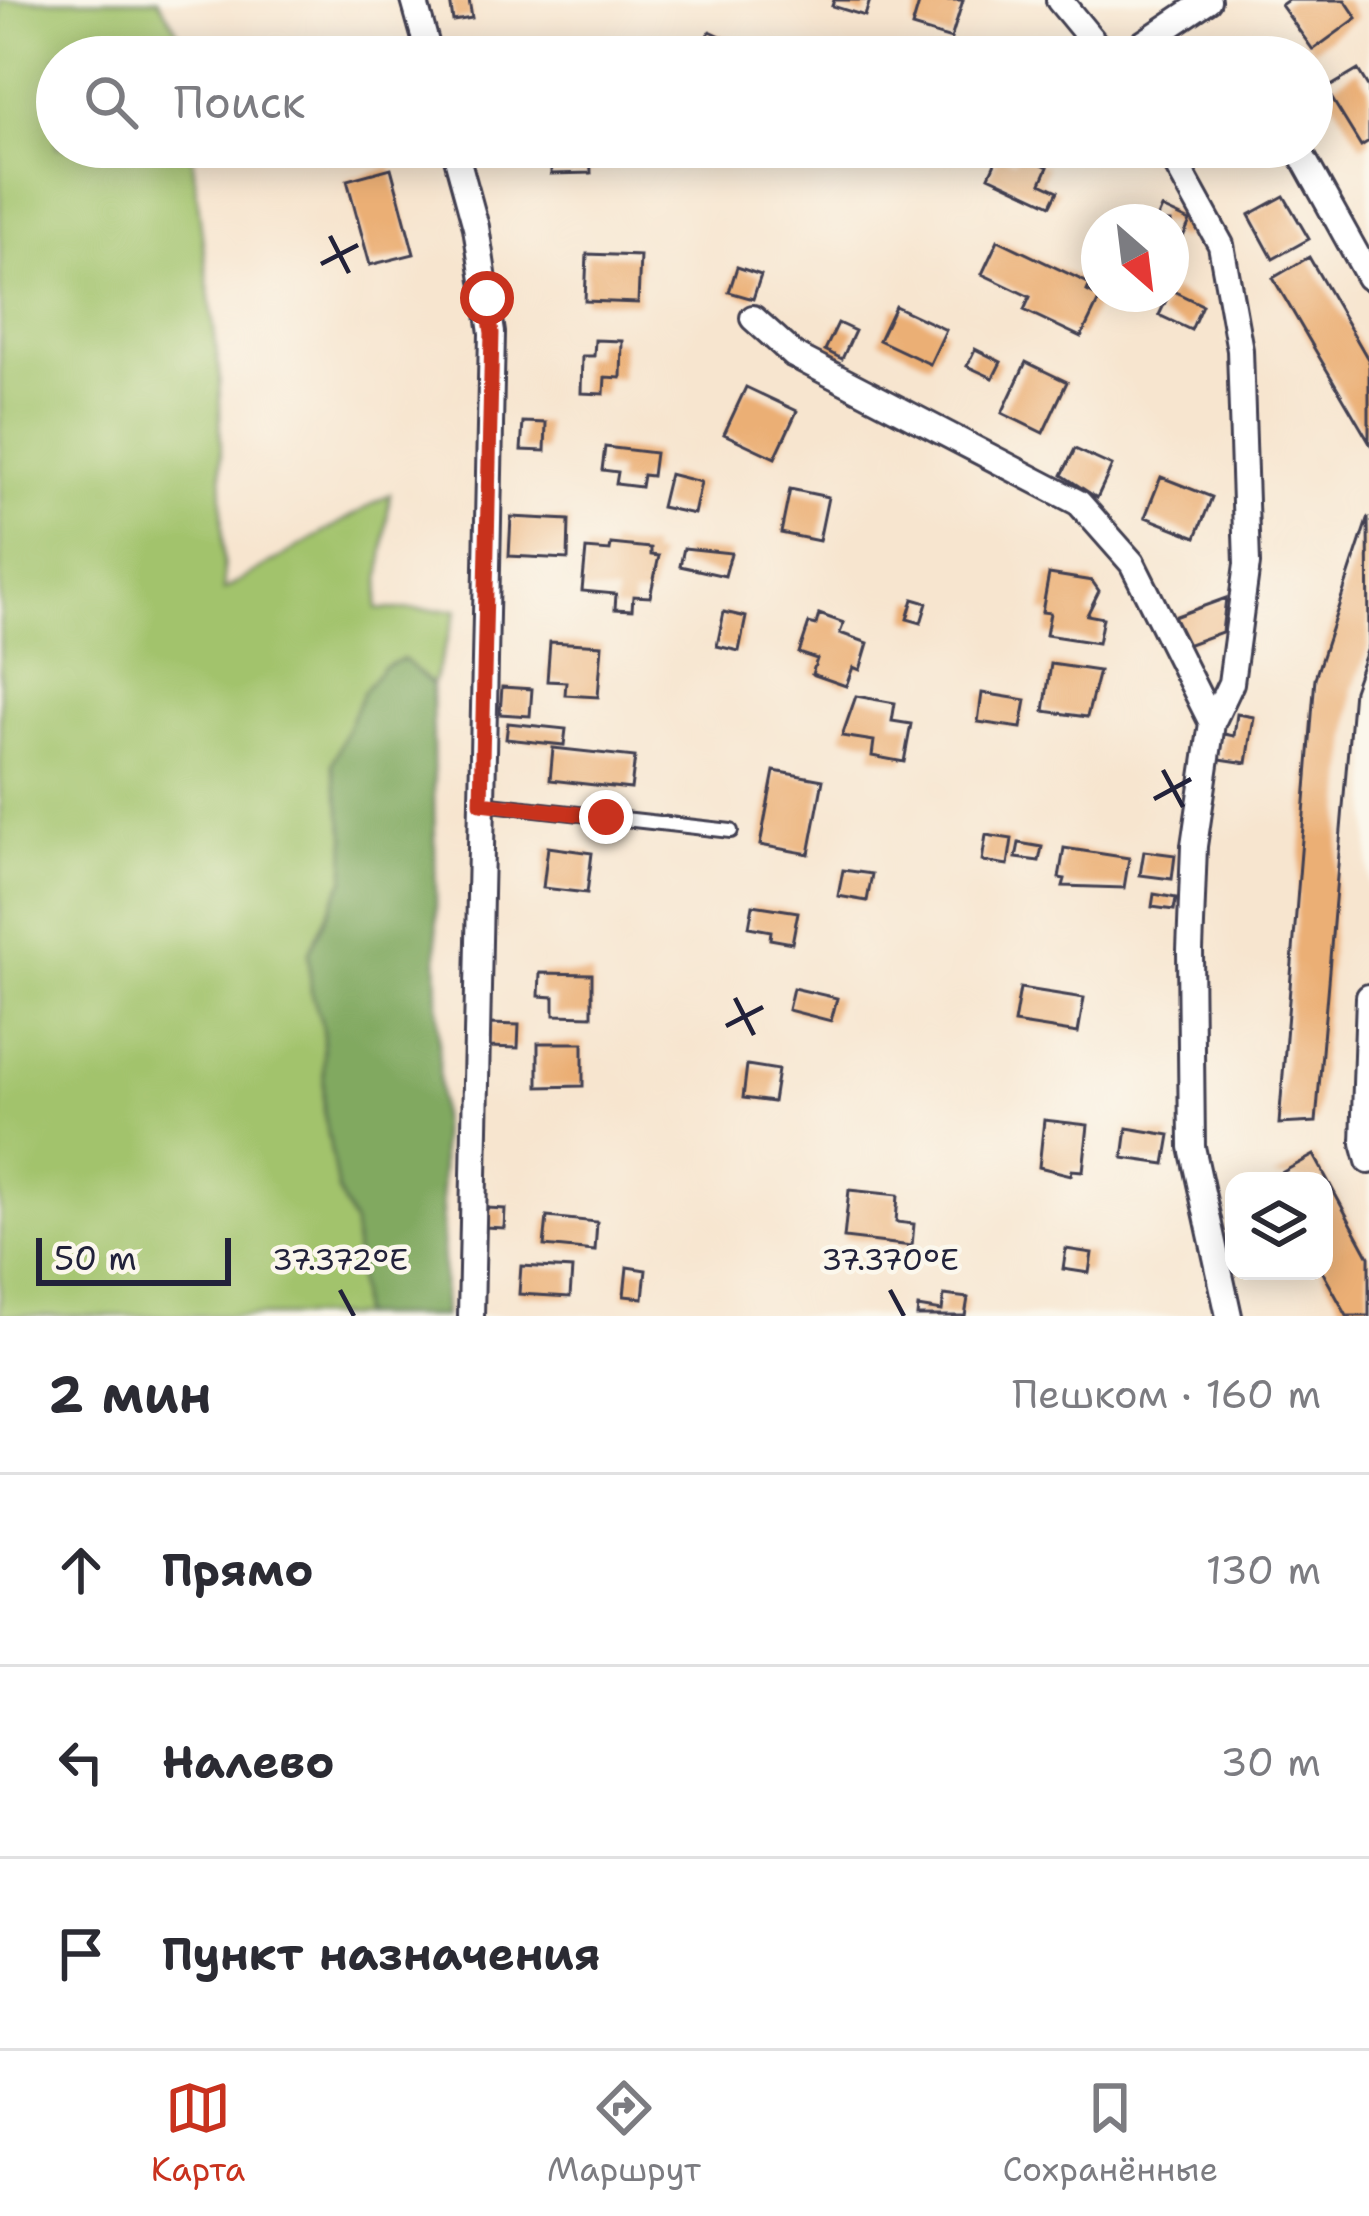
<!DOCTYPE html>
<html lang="ru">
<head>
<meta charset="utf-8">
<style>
  body { margin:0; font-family:"Shantell Sans",sans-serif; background:#f7f7f7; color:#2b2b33 }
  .controls { position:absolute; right:36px; bottom:36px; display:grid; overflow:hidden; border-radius:24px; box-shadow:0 6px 30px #0003 }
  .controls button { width:108px; height:108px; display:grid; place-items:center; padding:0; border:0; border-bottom:3px solid #e1e1e2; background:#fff; color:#2b2b33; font:60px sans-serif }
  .compass { position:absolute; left:1081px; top:204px; width:108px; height:108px; border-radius:50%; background:#fff; box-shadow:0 6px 30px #0003; rotate:152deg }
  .scale { position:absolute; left:36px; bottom:30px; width:195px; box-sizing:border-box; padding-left:12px; border:6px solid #22223b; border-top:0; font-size:33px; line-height:42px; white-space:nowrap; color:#22223b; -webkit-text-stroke:9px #fbf7ec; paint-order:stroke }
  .stop { position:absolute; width:36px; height:36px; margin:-27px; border:9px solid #c8321e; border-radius:50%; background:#fff }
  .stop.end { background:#c8321e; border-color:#fff; box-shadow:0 3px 12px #0008 }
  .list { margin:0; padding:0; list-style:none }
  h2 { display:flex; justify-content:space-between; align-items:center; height:156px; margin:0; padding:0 48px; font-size:51px }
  h2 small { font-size:39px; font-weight:400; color:#7c7c81 }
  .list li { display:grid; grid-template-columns:78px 1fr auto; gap:36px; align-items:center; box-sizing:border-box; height:192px; padding:0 48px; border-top:3px solid #e1e1e2 }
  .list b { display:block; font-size:45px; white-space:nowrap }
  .list em { font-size:39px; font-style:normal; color:#7c7c81 }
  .icon { flex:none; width:66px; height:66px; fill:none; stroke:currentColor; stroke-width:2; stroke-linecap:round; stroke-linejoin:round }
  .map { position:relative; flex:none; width:1369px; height:1316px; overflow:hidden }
  .search { position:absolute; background:#fff; box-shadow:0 6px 30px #0003; left:36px; right:36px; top:36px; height:132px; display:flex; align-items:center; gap:30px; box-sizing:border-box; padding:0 42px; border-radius:66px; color:#7c7c81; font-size:45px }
  .sheet { height:732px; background:#fff }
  nav { display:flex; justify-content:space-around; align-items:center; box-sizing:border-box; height:168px; border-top:3px solid #e1e1e2; background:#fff; font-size:33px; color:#7c7c81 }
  nav a { display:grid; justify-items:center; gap:6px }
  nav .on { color:#c8321e }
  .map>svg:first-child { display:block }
  .green { fill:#a2c36c; stroke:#627254; stroke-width:3 }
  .forest { fill:#81a960; stroke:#52664e; stroke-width:3 }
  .building { fill:#ebaf74 }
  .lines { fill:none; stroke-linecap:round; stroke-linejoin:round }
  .service-casing { stroke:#423f51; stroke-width:18 }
  .minor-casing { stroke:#423f51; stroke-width:30 }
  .service { stroke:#fff; stroke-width:12 }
  .minor { stroke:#fff; stroke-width:24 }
  .route { stroke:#c8321e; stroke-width:15 }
  .ticks { fill:none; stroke:#22223b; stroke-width:4.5 }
  .ticks-label { font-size:30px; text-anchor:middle; fill:#22223b; stroke:#fbf7ec; stroke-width:9; stroke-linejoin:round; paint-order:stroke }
</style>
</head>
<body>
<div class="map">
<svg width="1369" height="1316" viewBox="0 0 1369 1316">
  <rect width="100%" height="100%" fill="#fbf7ec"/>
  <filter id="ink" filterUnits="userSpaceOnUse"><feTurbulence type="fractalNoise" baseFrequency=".00833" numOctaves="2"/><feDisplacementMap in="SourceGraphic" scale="24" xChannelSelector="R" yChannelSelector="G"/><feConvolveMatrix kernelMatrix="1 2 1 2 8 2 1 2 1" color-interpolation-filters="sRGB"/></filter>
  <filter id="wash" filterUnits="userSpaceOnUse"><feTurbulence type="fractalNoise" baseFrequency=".004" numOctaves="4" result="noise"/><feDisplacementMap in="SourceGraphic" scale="48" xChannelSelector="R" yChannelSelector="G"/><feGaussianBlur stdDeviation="2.7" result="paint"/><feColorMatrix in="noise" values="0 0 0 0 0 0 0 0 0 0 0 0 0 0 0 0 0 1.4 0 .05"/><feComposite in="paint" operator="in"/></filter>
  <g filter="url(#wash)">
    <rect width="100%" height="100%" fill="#f7e5cf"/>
    <path class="green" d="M0,0H158L177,30L180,57H57V147H191L219,369L224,590L390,494L377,609L457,610L432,685L403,659L349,730L332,764L346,839L345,878L309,952L311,990L323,1028L324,1111L338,1191L354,1225L360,1316H0Z"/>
    <path class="forest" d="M403,659L432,685L444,1316H360L354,1225L338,1191L324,1111L323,1028L311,990L309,952L345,878L346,839L332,764L363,692L383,667Z"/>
    <g id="blocks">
      <path class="building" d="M450,0H469L472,18L453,21Z
        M834,0H870L865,16L832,6Z
        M920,0H963L951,39L912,27Z
        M1288,0H1345L1357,18L1313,50L1281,5Z
        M710,31L749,49L745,57H720L702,48Z
        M1215,36L1228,57H1180Z
        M589,40L641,45L640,57H587Z
        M484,43L487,57H458L457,48Z
        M1358,70L1369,88V141L1361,146L1326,89Z
        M551,147H590L591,173L551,174Z
        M1018,152L1048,167L1041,183L1058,191L1051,205L989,176L999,154L1014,161Z
        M391,168L414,254L370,265L347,180Z
        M1284,196L1309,239L1273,259L1249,215Z
        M1162,208L1190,221L1182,239L1171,234V222H1156Z
        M998,240L1090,284L1087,291L1100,298L1081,337L1024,310L1030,297L982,274Z
        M587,254L640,256L638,303L585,301Z
        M1309,257L1369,361V442L1273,278Z
        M737,267L761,275L753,299L729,292Z
        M1171,290L1202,305L1191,330L1159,315Z
        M895,306L946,330L930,364L879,340Z
        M838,323L855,331L842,359L825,350Z
        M595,340L622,341L621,378L605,377L604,394L581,393L582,356H594Z
        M975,349L1001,362L993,378L967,366Z
        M1026,362L1067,382L1043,433L1002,413Z
        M746,387L797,411L775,458L724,434Z
        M523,422L546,423L545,451L521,450Z
        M605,447L655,453L652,476L643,475L641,487L616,484L618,472L602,470Z
        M1075,449L1112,466L1097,498L1062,475Z
        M669,474L701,482L694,514L661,507Z
        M1161,477L1212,497L1196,537L1145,517Z
        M790,489L828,497L819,541L781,533Z
        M511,517L569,520L568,559L509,556Z
        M1368,517L1369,645L1353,690L1316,1122L1279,1124L1315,678Z
        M611,544L651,548V555L659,556L650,597L633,596L632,610L615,609L616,594L582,591L586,549L610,551Z
        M684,548L731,553L725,576L680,566Z
        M1049,574L1092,581L1099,591L1087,615L1103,618L1098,643L1046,635L1050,613L1042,612Z
        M1226,598L1222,632L1181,647L1171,618Z
        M913,599L927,603L921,623L907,619Z
        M724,612L746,617L739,651L717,646Z
        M819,614L844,623L840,633L868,643L860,670L853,667L846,686L812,674L817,659L799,653L809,623L816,625Z
        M550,642L602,645L598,697L565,695L566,682L547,681Z
        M1051,664L1099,671L1087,717L1044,711Z
        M502,687L532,689L530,716L500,714Z
        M982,693L1026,700L1021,728L978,722Z
        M856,696L895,703L892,721L911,724L904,762L872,756L874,741L842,736Z
        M1237,714L1254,717L1247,763L1220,759L1224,734L1234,736Z
        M508,723L566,729L564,745L506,739Z
        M553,748L635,757L631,789L550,780Z
        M774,771L823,780L809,854L760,845Z
        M986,835L1012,839L1008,865L982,861Z
        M1019,843L1042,847L1039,861L1016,858Z
        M548,847L592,853L587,893L543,888Z
        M1064,848L1129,858L1124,888L1063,886L1065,879L1059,878Z
        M1144,851L1175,855L1172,879L1140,875Z
        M843,870L872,874L867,901L838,896Z
        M1154,894L1176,898L1174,910L1152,907Z
        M753,905L798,912L792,943L770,939L771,931L749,927Z
        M540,973L592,974V1016L554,1015V997L539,996Z
        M793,988L837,998L831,1021L788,1010Z
        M1020,988L1084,998L1078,1033L1014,1023Z
        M489,1024L519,1025L518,1048L489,1047Z
        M538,1043H583V1086L538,1087Z
        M747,1065L778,1070L773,1102L743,1098Z
        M1044,1120L1088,1125L1083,1171L1072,1170L1071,1175L1039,1167Z
        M1127,1128L1170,1135L1165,1164L1123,1158Z
        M1314,1155L1369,1257V1316H1347L1322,1271L1324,1181L1272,1178Z
        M849,1190L898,1195L896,1222L914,1224L912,1246L844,1238Z
        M486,1208L505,1209L504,1228L485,1227Z
        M547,1217L597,1222L595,1251L544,1246Z
        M1066,1249L1092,1253L1089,1273L1063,1269Z
        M521,1266L572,1269L570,1297L519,1294Z
        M627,1267L646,1270L643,1298L624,1296Z
        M944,1295L968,1298L965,1316H917L918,1307L942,1311Z"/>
    </g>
  </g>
  <g filter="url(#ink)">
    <use href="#blocks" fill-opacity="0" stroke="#423f51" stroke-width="3"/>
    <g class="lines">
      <g class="service-casing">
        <path id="service" d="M482,803L731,831"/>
      </g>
      <g class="minor-casing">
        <path id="minor" d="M414,0L430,57
          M1059,0L1106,57
          M1123,57L1208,0
          M454,147L476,227L492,333L471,1316
          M1167,147L1221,245L1240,350L1247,564L1231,683L1212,723L1194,846L1190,951L1192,1147L1229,1316
          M1297,147L1369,277
          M753,318L794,355L1079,503L1132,563L1212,723
          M1369,997L1364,1143L1369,1161"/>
      </g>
      <use href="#service" class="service"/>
      <use href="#minor" class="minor"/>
    </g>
  </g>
  <g class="lines" filter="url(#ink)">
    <path class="route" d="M487,298L492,333L481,803L606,817"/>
  </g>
  <path class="ticks" d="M330,236L349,273M321,264L358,245M1163,770L1183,807M1154,799L1191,779M735,998L754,1035M726,1026L763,1007M340,1290L354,1316M890,1290L904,1316"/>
  <g class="ticks-label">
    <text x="340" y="1270">37.372°E</text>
    <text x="890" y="1270">37.370°E</text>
  </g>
</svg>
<div class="controls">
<button><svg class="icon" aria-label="layers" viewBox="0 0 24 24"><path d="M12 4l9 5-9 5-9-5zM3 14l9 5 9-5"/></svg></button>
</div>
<svg class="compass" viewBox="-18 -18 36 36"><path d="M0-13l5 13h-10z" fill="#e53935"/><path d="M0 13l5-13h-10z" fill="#7c7c81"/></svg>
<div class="scale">50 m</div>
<div class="stop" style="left:487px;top:298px"></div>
<div class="stop end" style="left:606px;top:817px"></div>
<div class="search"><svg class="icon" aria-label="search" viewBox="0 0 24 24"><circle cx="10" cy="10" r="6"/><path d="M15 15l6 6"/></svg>Поиск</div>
</div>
<section class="sheet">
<h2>2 мин<small>Пешком · 160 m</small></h2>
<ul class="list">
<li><svg class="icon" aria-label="ahead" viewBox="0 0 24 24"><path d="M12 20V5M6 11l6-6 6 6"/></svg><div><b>Прямо</b></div><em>130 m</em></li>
<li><svg class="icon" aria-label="left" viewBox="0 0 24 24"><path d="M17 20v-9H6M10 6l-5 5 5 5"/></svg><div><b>Налево</b></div><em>30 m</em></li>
<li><svg class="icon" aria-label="arrive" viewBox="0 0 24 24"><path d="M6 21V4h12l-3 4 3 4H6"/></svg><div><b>Пункт назначения</b></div></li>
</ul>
</section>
<nav>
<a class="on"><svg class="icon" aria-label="map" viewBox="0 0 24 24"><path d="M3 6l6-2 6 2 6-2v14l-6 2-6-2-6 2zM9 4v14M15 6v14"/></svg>Карта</a>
<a><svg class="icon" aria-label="directions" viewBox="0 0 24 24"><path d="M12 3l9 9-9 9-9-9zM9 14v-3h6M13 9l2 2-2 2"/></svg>Маршрут</a>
<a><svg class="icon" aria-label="saved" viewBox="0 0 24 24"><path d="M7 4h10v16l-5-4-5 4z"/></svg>Сохранённые</a>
</nav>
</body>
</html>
